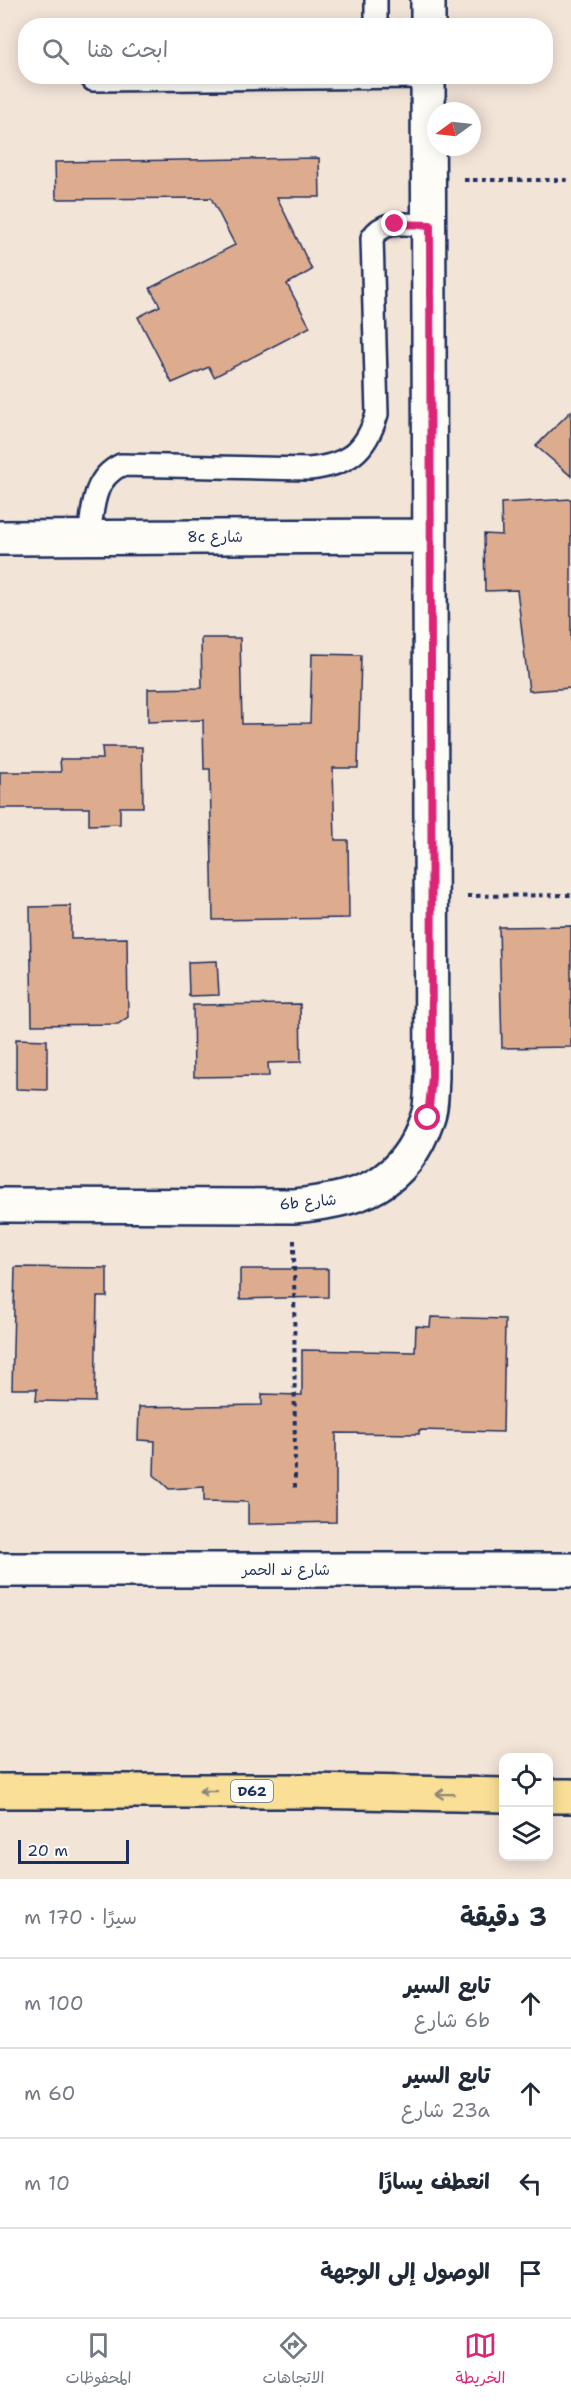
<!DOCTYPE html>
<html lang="ar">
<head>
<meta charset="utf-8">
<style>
  body { margin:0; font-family:"Shantell Sans","Playpen Sans Arabic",sans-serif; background:#f6f6f7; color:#1f2937; direction:rtl }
  .controls { position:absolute; right:18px; bottom:18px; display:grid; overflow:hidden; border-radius:12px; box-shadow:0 3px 15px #0003 }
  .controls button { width:54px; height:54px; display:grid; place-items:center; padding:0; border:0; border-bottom:2px solid #e0e1e3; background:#fff; color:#1f2937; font:30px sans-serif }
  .compass { position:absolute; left:427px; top:102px; width:54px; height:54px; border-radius:50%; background:#fff; box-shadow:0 3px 15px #0003; rotate:255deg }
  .scale { position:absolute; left:18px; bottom:15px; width:111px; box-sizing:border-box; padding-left:6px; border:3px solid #1b2f5e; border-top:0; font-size:16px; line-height:21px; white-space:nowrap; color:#1b2f5e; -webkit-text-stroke:4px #fdfcf7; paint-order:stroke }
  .stop { position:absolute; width:18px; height:18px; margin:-14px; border:4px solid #db2777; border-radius:50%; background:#fff }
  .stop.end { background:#db2777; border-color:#fff; box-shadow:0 2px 6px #0008 }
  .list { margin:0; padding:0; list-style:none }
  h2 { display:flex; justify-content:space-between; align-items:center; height:78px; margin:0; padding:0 24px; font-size:26px }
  h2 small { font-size:20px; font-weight:400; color:#747a83 }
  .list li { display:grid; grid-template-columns:39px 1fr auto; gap:18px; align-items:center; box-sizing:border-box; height:90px; padding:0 24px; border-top:2px solid #e0e1e3 }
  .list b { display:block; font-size:22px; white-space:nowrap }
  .list p { margin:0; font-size:20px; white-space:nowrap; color:#747a83 }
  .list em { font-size:20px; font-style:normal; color:#747a83 }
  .icon { flex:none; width:33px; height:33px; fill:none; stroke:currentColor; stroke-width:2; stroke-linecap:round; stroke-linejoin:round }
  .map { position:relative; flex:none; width:571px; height:1879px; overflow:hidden; direction:ltr }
  .search { position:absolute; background:#fff; box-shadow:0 3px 15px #0003; left:18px; right:18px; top:18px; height:66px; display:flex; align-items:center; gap:15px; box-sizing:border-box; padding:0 21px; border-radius:24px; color:#747a83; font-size:22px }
  .sheet { height:438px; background:#fff }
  nav { display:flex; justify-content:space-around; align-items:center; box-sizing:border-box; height:84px; border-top:2px solid #e0e1e3; background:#fff; font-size:16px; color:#747a83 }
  nav a { display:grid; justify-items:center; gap:3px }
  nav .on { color:#db2777 }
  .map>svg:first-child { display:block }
  .building { fill:#ddac8f; stroke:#1b2f5e; stroke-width:1.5 }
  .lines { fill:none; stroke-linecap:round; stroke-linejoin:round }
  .service-casing { stroke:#1b2f5e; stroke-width:26 }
  .minor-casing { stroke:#1b2f5e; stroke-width:38 }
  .primary-casing { stroke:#1b2f5e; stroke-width:38 }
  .path { stroke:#1b2f5e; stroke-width:4; stroke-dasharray:4.5 4.5; stroke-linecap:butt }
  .service { stroke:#fdfcf7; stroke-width:21 }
  .minor { stroke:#fdfcf7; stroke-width:33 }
  .primary { stroke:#fadf96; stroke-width:33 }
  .oneway { stroke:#8a877a }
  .route { stroke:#db2777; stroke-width:8 }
  .labels { text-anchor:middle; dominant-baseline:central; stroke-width:4.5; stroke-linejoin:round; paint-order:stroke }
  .shield { fill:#fdfcf7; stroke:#5f6c8c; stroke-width:1.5 }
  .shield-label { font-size:14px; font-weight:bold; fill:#1b2f5e }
  .street-label { font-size:15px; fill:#1b2f5e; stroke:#fdfcf7 }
</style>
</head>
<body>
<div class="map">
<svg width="571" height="1879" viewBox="0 0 571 1879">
  <rect width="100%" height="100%" fill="#f3e4d8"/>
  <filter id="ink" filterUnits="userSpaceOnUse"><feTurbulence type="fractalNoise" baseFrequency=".0167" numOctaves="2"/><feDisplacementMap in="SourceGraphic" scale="12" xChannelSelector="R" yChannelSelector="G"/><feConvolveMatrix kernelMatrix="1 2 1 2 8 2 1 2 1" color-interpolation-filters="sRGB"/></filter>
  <g filter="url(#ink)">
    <path class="building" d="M319,158L320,197H277L312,270L287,284L310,327L214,377L209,367L172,383L138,317L160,306L150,288L235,245L211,198L56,199L55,162Z
      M571,411V476L536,446Z
      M571,499V688L529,691L517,590L485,591L484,534L502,535L501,503Z
      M201,638H240L242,724L310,723L312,654L361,655L358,768H333L335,840H348L349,918L213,920L210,769H204L203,720L148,722V689L202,688Z
      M102,747H142L143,807H120V824L89,825V808H0V772H61L60,759H103Z
      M71,906V939L127,938L128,1017L118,1024L32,1025L30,907Z
      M571,926V1047L502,1048L499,927Z
      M217,961L219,995L189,996L188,962Z
      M300,1004L301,1062L268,1063L269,1076L194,1077L193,1005Z
      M16,1039L47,1040V1090L16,1089Z
      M15,1267L107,1268V1297H97L95,1402L36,1401L37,1389H12Z
      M240,1269H328V1297L240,1299Z
      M431,1317L505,1319L503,1432L419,1430V1434L336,1433V1522L248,1524V1502L204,1501V1487L169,1489L154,1475L155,1441L138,1440L139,1407L262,1405V1394L302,1395V1350L415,1352L416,1326L430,1327Z"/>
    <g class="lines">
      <g class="service-casing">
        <path id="service" d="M376,26V0
          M93,80L428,77
          M89,538C93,509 92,479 121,465L309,469C348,465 366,451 377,414L372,238C384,218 409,225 430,225"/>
      </g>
      <g class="minor-casing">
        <path id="minor" d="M428,26V0
          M0,538L429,536
          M0,1205L294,1206C359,1200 404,1186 427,1119C432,1107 431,1090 432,1077L428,76
          M0,1570H571"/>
      </g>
      <g class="primary-casing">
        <path id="primary" d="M0,1791H309L504,1795
          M548,1796H571"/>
      </g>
      <path class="path" d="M464,180H571
        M467,896L571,895
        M294,1240L295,1491"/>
      <use href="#service" class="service"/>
      <use href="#minor" class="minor"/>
      <use href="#primary" class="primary"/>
    </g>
    <defs><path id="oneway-shaft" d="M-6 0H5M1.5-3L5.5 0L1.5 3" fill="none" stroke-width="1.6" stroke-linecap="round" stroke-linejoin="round" transform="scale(1.5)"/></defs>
    <g class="oneway">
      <use href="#oneway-shaft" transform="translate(208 1791) rotate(180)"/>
      <use href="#oneway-shaft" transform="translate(445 1794) rotate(-179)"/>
    </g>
  </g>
  <g class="lines" filter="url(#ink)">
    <path class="route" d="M395,224L430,225L432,1077L428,1118"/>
  </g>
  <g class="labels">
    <rect class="shield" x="231" y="1780" width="42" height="22" rx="4.5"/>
    <g class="shield-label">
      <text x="252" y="1791">D62</text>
    </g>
    <g class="street-label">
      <text x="215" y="537">8c شارع</text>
      <text transform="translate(308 1202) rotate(-5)">6b شارع</text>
      <text x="286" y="1570">شارع ند الحمر</text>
    </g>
  </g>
</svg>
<div class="controls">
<button><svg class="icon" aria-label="locate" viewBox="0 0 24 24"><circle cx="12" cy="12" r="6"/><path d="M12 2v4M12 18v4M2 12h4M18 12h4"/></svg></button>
<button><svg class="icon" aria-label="layers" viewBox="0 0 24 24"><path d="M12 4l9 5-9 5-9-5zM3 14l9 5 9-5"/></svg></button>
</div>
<svg class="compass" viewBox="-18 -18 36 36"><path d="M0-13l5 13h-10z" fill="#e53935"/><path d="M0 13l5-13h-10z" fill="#747a83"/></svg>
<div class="scale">20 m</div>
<div class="stop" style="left:428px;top:1118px"></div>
<div class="stop end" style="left:395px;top:224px"></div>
<div class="search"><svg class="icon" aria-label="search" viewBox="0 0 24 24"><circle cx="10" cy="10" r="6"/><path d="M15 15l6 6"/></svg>ابحث هنا</div>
</div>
<section class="sheet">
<h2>3 دقيقة<small>سيرًا · 170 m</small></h2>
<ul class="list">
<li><svg class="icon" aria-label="ahead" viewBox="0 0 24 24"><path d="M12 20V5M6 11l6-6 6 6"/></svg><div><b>تابع السير</b><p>6b شارع</p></div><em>100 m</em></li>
<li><svg class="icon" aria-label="ahead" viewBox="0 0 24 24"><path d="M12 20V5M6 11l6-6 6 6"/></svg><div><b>تابع السير</b><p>23a شارع</p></div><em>60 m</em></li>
<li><svg class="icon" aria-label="left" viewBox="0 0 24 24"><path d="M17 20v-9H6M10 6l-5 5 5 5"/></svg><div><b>انعطف يسارًا</b></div><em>10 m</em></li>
<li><svg class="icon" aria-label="arrive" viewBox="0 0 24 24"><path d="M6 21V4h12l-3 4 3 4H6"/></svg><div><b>الوصول إلى الوجهة</b></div></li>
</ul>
</section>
<nav>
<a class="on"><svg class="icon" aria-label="map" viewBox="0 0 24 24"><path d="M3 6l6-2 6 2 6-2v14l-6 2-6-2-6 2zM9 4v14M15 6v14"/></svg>الخريطة</a>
<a><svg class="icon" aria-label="directions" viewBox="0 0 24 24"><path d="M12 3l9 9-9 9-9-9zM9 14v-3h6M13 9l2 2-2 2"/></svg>الاتجاهات</a>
<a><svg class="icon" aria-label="saved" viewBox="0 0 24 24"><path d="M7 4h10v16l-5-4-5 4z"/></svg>المحفوظات</a>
</nav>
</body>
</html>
